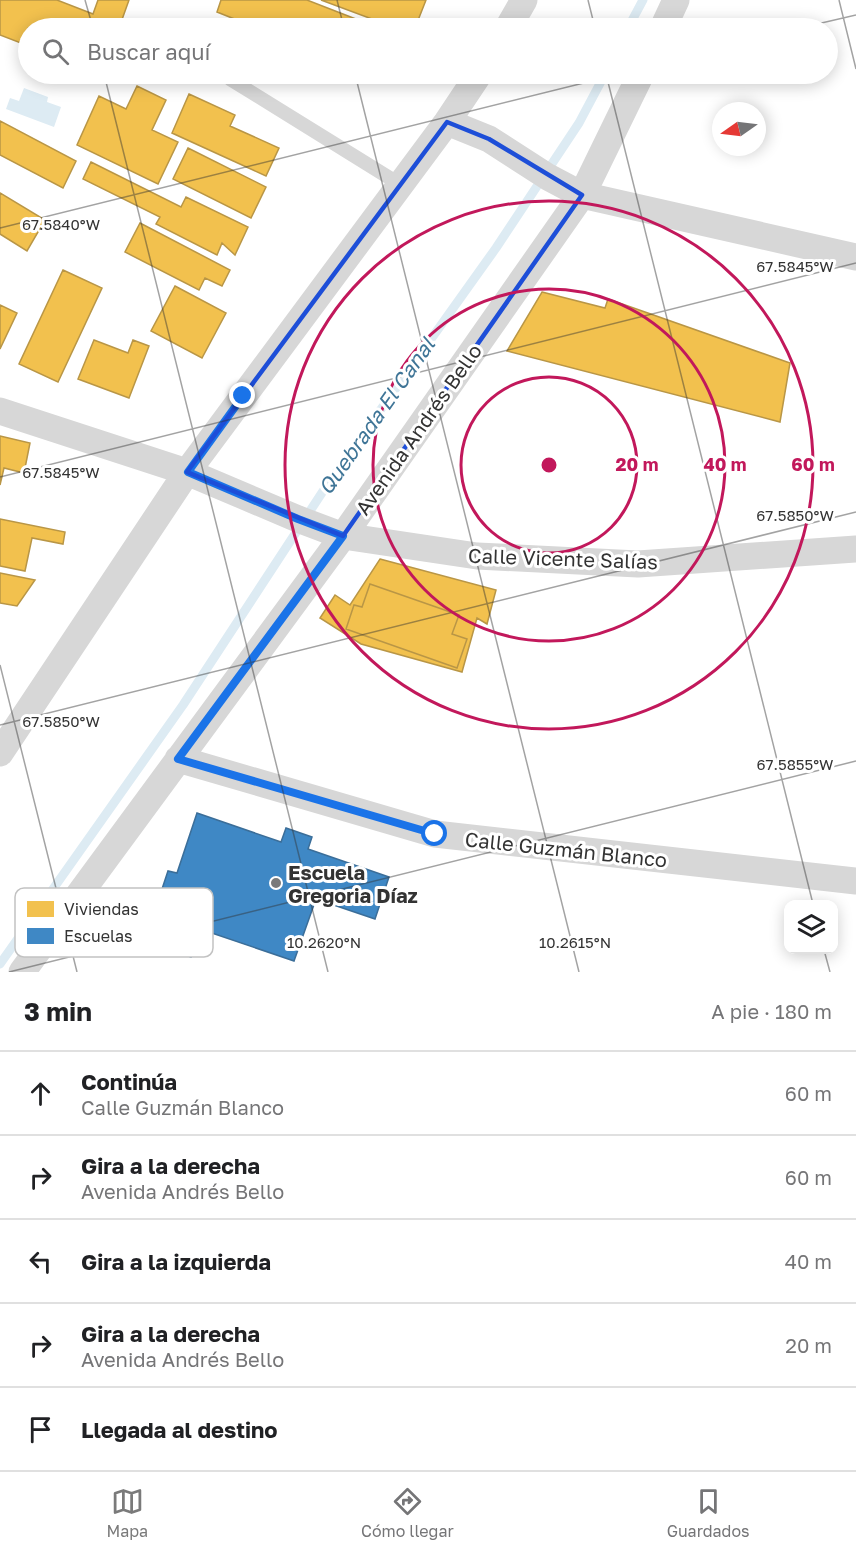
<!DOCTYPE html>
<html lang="es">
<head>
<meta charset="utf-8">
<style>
  body { margin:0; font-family:"Golos Text",sans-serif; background:#f2f2f2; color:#202124 }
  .controls { position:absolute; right:18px; bottom:18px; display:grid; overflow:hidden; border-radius:12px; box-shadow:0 3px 15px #0003 }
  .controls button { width:54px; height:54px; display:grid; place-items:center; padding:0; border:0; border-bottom:2px solid #e0e0e0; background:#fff; color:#202124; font:30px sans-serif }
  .compass { position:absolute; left:712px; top:102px; width:54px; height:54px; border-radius:50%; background:#fff; box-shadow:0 3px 15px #0003; rotate:256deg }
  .stop { position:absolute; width:18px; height:18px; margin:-14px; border:4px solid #1a73e8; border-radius:50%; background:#fff }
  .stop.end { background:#1a73e8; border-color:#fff; box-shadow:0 2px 6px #0008 }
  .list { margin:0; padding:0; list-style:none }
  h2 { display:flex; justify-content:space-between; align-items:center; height:78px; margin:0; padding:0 24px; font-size:26px }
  h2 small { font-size:20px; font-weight:400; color:#757577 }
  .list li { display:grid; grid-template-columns:39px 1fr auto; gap:18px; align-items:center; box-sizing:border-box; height:84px; padding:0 24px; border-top:2px solid #e0e0e0 }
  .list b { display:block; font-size:22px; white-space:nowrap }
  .list p { margin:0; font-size:20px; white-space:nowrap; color:#757577 }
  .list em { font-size:20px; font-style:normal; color:#757577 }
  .icon { flex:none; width:33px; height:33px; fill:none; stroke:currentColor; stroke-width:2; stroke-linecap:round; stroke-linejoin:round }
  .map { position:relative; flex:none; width:856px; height:972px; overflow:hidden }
  .search { position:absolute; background:#fff; box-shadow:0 3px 15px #0003; left:18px; right:18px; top:18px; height:66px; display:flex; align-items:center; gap:15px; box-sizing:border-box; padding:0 21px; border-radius:33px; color:#757577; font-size:22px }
  .sheet { height:498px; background:#fff }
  nav { display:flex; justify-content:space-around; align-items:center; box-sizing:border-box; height:84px; border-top:2px solid #e0e0e0; background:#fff; font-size:16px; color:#757577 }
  nav a { display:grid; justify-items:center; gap:3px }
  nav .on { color:#7a7a7a }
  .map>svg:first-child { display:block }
  .water { fill:#ddebf3 }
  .homes { fill:#f2c14e; stroke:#b99646; stroke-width:1.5 }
  .schools { fill:#3f88c5; stroke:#3b6e99; stroke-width:1.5 }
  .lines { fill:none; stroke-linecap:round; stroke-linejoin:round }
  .stream { stroke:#ddebf3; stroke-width:9 }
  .service { stroke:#d7d7d7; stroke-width:14 }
  .minor { stroke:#d7d7d7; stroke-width:27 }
  .route { stroke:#1a73e8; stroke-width:8 }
  .marked { fill:none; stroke:#1d4ed8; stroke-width:4.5; stroke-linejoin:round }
  .ticks { fill:none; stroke:#333; stroke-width:1.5; stroke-opacity:0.45 }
  .ring { fill:none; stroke:#c2185b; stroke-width:3 }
  .poi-dot { fill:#7a7a7a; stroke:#fff; stroke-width:2 }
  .labels { text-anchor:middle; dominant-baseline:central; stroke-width:6; stroke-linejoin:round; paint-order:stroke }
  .street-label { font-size:20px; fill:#333; stroke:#fff }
  .poi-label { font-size:20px; font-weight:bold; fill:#333; stroke:#fff; text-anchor:start }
  .water-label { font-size:21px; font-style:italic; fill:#3f7597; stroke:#fff }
  .key { fill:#fff; stroke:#c2c2c2; stroke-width:1.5 }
  .key-label { font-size:16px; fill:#333 }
  .ticks-label { font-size:15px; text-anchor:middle; fill:#333; stroke:#fff; stroke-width:6; stroke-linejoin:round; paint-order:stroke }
  .centre { fill:#c2185b; stroke:#fff; stroke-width:3 }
  .ring-label { font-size:18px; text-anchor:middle; font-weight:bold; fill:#c2185b; stroke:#fff; stroke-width:6; stroke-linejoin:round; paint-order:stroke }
</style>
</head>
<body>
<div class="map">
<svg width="856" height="972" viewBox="0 0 856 972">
  <rect width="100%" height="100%" fill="#fff"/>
  <path class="water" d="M24,88L48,97L47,102L61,107L54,127L6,109L10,98L19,101Z"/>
  <path class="homes" d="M0,0H57L93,14L98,0H129L119,28H42L32,25L31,28H28L26,45L0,35Z
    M221,0H307L379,28H257L217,12Z
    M321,0H426L415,28H396Z
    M137,86L166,100L152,130L178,142L158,184L77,145L99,96L126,109Z
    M189,94L235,115L230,126L279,148L266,176L172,133Z
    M0,121L76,161L63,188L0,155Z
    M188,148L266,187L251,218L173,179Z
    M91,162L181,207L186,197L248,227L235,255L222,243L217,255L156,224L160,217L83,179Z
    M0,193L45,220L27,251L0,234Z
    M140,223L230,270L222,286L205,278L199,290L125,252Z
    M63,270L102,288L58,382L19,364Z
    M175,286L226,313L202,358L151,331Z
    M542,292L605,308L608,299L790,363L780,422L507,351Z
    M0,305L17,313L0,349Z
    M94,340L128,353L133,340L149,346L129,398L78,379Z
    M0,436L30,443L24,473L4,468L0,485Z
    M0,519L65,532L63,544L32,538L25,571L0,566Z
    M380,559L496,590L487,624L477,618L462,672L361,644L320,618L335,595L350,605Z
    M0,573L35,580L17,606L0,603Z
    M370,584L459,615L452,634L467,639L457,668L346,629L354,605L362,607Z"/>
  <path class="schools" d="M197,813L281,842L286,828L312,837L308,849L389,877L375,919L316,899L294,961L200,929L191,957L153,944L170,892L162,889L168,871L177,873Z"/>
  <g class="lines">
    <path class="stream" d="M628,28L643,0
      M0,964L183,705L329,482L496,248L579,123L605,74"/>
    <path class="service" d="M226,74L230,79L401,185"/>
    <path class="minor" d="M508,28L524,0
      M663,28L676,0
      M447,122L489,139L548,177L582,195L856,257
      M0,411L187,472L298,519L343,536L477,556L638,564L856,549
      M0,753L187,472L447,122L479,74
      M178,759L435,834L856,881
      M22,972L343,536L582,195L641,74"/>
  </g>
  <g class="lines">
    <path class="route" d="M243,396L188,472L298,519L343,536L178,759L435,834"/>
  </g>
  <path class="marked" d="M447,122L489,139L582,195L343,536L187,472Z"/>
  <path class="ticks" d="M85,0L93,28M337,0L344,28M588,0L595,28M839,0L856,69M800,28L856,15M104,74L328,972M355,74L579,972M606,74L813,904M0,228L620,74M0,477L856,263M0,665L77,972M0,725L856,512M824,950L830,972M9,972L856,761"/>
  <g class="ring">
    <circle cx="549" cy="465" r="88"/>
    <circle cx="549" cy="465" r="176"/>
    <circle cx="549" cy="465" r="264"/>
  </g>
  <circle class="poi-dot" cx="276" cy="883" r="6"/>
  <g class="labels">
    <g class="street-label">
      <text transform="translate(418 429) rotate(-55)">Avenida Andrés Bello</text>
      <text transform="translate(563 558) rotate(2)">Calle Vicente Salías</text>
      <text transform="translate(566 849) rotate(6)">Calle Guzmán Blanco</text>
    </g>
    <g class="poi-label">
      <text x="288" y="872">Escuela<tspan x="288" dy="23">Gregoria Díaz</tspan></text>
    </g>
    <g class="water-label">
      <text transform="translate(376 416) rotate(-55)">Quebrada El Canal</text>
    </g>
  </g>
  <rect x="15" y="888" width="198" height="69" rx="9" class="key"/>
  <rect x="27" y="901" width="27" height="16" fill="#f2c14e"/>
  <rect x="27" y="928" width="27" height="16" fill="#3f88c5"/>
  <g class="key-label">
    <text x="64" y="915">Viviendas</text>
    <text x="64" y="942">Escuelas</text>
  </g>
  <g class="ticks-label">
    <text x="61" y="230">67.5840°W</text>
    <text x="795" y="272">67.5845°W</text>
    <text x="61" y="478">67.5845°W</text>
    <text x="795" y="521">67.5850°W</text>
    <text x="61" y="727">67.5850°W</text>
    <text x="795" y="770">67.5855°W</text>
    <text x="324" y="948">10.2620°N</text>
    <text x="575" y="948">10.2615°N</text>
  </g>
  <circle cx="549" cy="465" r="9" class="centre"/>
  <g class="ring-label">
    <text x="637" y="471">20 m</text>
    <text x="725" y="471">40 m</text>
    <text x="813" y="471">60 m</text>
  </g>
</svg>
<div class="controls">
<button><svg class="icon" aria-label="layers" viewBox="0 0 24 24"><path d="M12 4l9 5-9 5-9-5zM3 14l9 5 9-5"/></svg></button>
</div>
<svg class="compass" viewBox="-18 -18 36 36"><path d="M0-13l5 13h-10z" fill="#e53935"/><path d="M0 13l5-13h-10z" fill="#757577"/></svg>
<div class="stop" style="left:435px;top:834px"></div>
<div class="stop end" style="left:243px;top:396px"></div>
<div class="search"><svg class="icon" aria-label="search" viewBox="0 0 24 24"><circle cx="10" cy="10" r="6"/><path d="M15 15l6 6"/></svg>Buscar aquí</div>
</div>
<section class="sheet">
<h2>3 min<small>A pie · 180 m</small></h2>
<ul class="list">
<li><svg class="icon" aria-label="ahead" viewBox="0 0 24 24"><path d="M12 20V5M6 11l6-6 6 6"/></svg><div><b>Continúa</b><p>Calle Guzmán Blanco</p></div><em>60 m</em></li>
<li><svg class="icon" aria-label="right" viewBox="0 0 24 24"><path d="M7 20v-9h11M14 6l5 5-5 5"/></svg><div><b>Gira a la derecha</b><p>Avenida Andrés Bello</p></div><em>60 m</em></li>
<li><svg class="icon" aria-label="left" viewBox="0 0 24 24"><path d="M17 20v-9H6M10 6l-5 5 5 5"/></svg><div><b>Gira a la izquierda</b></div><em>40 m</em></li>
<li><svg class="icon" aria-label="right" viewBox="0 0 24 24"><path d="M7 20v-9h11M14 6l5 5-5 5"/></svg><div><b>Gira a la derecha</b><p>Avenida Andrés Bello</p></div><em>20 m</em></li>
<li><svg class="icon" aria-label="arrive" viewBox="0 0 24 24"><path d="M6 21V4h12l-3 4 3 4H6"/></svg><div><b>Llegada al destino</b></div></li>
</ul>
</section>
<nav>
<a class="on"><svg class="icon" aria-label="map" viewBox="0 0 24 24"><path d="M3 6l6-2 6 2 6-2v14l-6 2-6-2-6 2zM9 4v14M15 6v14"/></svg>Mapa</a>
<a><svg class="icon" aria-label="directions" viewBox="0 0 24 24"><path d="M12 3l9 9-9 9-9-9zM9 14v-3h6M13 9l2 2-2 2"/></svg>Cómo llegar</a>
<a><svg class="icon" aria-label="saved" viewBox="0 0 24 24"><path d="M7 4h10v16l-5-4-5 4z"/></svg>Guardados</a>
</nav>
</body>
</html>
